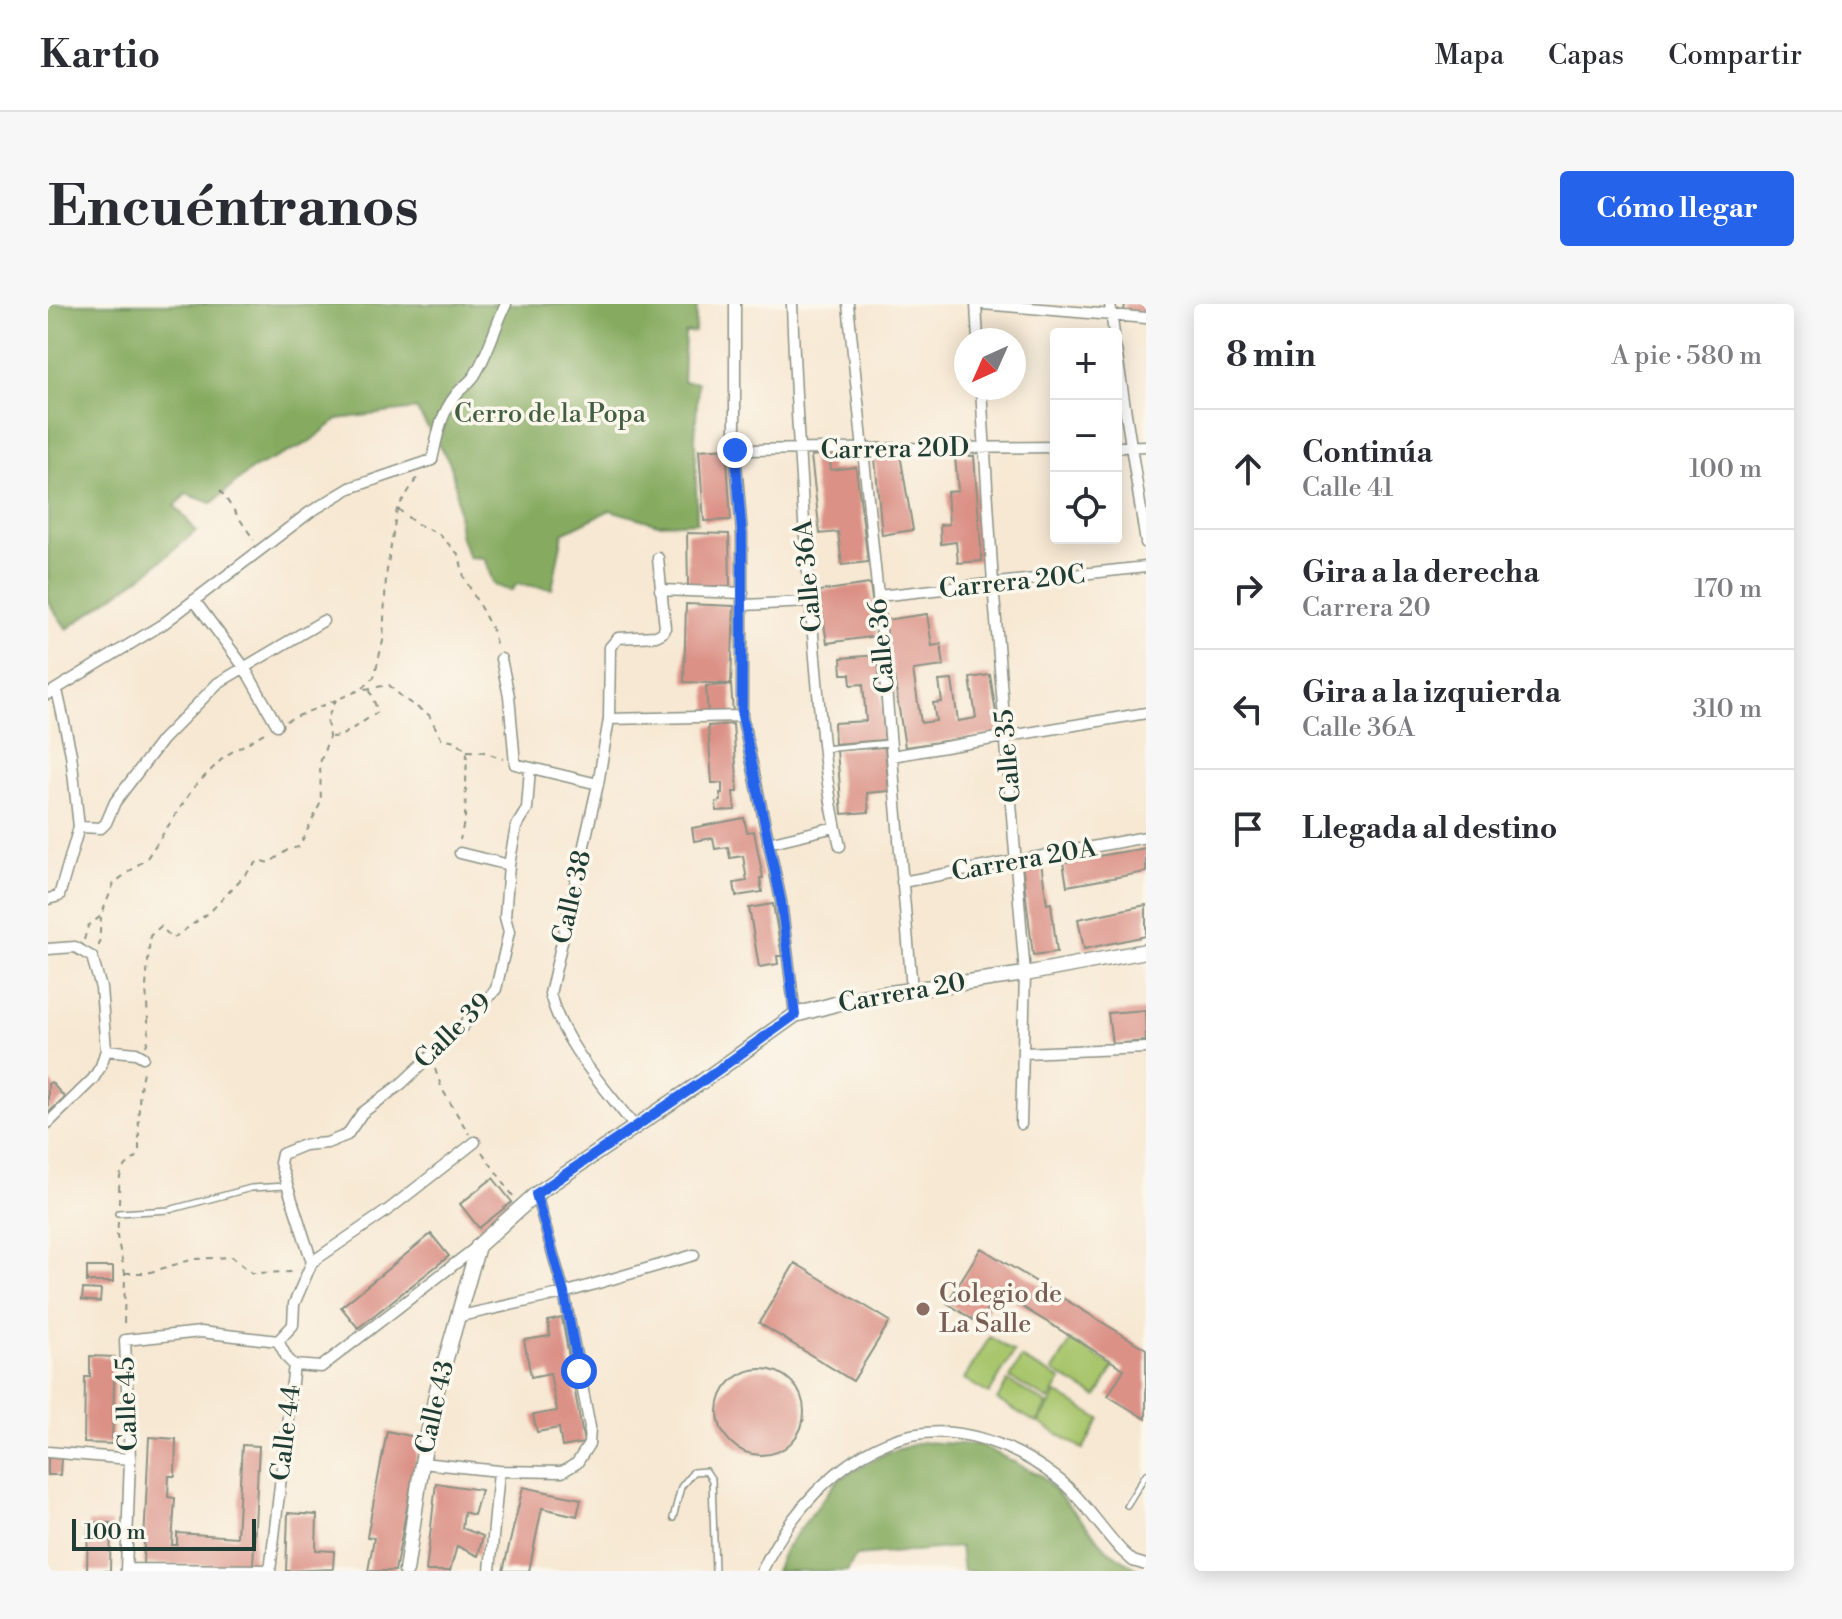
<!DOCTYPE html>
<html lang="es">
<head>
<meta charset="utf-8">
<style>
  body { margin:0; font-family:"Libre Bodoni",serif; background:#f7f7f7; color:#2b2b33 }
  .controls { position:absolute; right:24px; top:24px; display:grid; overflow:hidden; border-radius:8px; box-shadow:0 4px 20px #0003 }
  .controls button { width:72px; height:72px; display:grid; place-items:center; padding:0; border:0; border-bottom:2px solid #e1e1e2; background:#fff; color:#2b2b33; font:40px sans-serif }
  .compass { position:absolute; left:906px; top:24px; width:72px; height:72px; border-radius:50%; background:#fff; box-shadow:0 4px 20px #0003; rotate:225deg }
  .scale { position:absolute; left:24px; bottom:20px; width:184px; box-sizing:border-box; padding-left:8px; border:4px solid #1f3d34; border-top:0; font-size:22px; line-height:28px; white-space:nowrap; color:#1f3d34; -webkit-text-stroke:6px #fbf7ec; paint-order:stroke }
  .stop { position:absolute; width:24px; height:24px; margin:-18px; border:6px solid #2563eb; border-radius:50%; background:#fff }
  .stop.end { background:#2563eb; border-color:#fff; box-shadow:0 2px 8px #0008 }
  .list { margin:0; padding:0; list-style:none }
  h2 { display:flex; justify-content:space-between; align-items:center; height:104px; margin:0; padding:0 32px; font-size:34px }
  h2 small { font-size:26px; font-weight:400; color:#7c7c81 }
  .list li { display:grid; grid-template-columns:52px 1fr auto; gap:24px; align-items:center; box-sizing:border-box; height:120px; padding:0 32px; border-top:2px solid #e1e1e2 }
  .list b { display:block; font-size:30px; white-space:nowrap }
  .list p { margin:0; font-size:26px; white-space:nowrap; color:#7c7c81 }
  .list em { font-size:26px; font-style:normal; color:#7c7c81 }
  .icon { flex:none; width:44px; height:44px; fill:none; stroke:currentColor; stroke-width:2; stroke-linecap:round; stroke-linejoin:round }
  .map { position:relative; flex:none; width:1098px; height:1267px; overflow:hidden; border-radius:8px }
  header { display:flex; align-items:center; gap:48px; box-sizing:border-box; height:112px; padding:0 40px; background:#fff; border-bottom:2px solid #e1e1e2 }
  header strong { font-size:38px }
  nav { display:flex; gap:44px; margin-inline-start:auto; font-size:28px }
  .intro { display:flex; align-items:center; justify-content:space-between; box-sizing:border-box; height:192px; padding:0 48px }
  h1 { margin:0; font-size:56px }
  .button { padding:20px 36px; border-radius:8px; background:#2563eb; color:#fff; font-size:28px; font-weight:700 }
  main { display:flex; gap:48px; padding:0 48px }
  aside { flex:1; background:#fff; border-radius:8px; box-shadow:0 4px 20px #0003 }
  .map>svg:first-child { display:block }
  .green { fill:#a9c66d; stroke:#648250; stroke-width:2 }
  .forest { fill:#86ab60; stroke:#52744a; stroke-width:2 }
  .building { fill:#db9186 }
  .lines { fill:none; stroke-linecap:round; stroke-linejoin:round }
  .lane-casing { stroke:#8b9284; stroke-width:8 }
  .street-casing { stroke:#8b9284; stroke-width:13 }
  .secondary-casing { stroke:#8b9284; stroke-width:17 }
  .path { stroke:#8b9284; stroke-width:2; stroke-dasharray:6 6; stroke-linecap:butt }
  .lane { stroke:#fff; stroke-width:5 }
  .street { stroke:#fff; stroke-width:10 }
  .secondary { stroke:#fff; stroke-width:14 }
  .route { stroke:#2563eb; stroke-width:10 }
  .education-dot { fill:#8d6e63; stroke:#fbf7ec; stroke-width:3 }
  .labels { text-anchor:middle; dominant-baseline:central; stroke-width:7; stroke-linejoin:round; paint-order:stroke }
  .park-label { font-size:26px; fill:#425f42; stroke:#fbf7ec }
  .street-label { font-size:26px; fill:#1f3d34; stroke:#fbf7ec }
  .education-label { font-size:26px; fill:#785e54; stroke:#fbf7ec; text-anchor:start }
</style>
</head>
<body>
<header>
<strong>Kartio</strong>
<nav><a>Mapa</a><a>Capas</a><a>Compartir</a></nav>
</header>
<div class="intro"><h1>Encuéntranos</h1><a class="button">Cómo llegar</a></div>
<main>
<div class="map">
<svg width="1098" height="1267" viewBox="0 0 1098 1267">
  <rect width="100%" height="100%" fill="#fbf7ec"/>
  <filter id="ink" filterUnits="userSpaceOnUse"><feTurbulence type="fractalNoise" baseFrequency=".0125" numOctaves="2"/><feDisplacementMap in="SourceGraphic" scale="16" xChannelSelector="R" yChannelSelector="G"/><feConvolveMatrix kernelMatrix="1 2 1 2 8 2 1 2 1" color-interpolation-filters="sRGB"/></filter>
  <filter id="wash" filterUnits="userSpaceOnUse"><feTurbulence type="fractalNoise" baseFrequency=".006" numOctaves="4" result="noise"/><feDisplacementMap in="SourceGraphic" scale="32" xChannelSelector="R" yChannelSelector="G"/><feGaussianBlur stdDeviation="1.8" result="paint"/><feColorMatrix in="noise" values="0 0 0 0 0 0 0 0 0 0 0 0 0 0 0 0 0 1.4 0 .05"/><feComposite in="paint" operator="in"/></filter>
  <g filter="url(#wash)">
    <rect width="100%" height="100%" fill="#f7e8d3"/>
    <path class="green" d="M942,1033L966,1048L941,1090L916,1075Z
      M1023,1037L1066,1063L1049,1093L1005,1067Z
      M973,1054L1013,1076L1001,1096L962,1074Z
      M960,1077L999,1100L989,1119L949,1096Z
      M1008,1089L1052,1115L1035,1145L991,1119Z"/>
    <path class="forest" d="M0,0H649L647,28L637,29L635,78H650L647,136L649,218L610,220L562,206L515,229L504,285L469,280L463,287L446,281L436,254L421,253L412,232L408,184L402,159L368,105L290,115L260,139L204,165L164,199L138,190L127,202L148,227L101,267L19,325L0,298Z
      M874,1138L932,1141L994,1172L1059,1245L1092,1267H915L912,1243L808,1252L799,1267H727L736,1246L790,1176L838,1149Z"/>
    <g id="blocks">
      <path class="building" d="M1077,0H1098V10L1076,7Z
        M681,144L682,156H679L683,216L656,217L651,146Z
        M781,150L783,166L808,163L820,258L794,261L790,228L772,230L763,152Z
        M852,150L865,226L834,231L827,154Z
        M907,152H926L934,257L910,259L908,238L893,240L892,221L901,220L899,188L910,187Z
        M639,229L681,230L682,283L640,282Z
        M822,280L829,332L779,339L771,287Z
        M638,300L686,302L683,380L636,378Z
        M879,310L884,342L893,340L896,362L865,366L873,419L888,417L885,399L894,398L891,377L904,376L910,417L928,414L922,374L942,371L951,429L857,443L837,316Z
        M830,351L837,436L787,440L786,419L818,417L815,380L803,381L802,370H794L793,354Z
        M683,381L685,410L660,411L658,382Z
        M685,420L690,488H685L687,506L669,507L668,498L673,497L672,489H674V479H664L660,422Z
        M837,443L841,487L819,489L821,508L794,510L789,446Z
        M696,514L699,528L706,527L715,574H712L714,588L688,592L686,579L699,577L695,552L682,554L680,543L667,545L665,534L646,537L644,524Z
        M1098,544V568L1019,582L1015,558Z
        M993,558L999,600L1003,599L1009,648L985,651L974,560Z
        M725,600L734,652H729L730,660L711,663L701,604Z
        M1098,601V632L1036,645L1030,615Z
        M1097,706L1098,737L1064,740L1060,709Z
        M3,778L17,794L0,809V780Z
        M445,874L464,898L431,924L412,900Z
        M383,930L401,952L310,1024L293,1003Z
        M933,944L1098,1045V1115L1060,1092L1076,1065L950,988L930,1019L899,999Z
        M747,959L842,1017L805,1077L711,1019Z
        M39,963H65V978H39Z
        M35,985L53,986L52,998L34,996Z
        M514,1014L536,1139L514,1143L511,1124L489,1128L485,1111L509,1107L502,1069L483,1073L476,1036L502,1032L500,1017Z
        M42,1052L67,1053L64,1140L36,1139L37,1073H42Z
        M670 1108a43 43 0 1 1 86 0a43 43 0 1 1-86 0Z
        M339,1127L372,1134L347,1267H320L326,1234L319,1233Z
        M101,1133L128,1135L127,1172H121L120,1193L127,1194L124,1241H129V1229L189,1233L194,1141L211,1142L205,1262L95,1260Z
        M0,1154H13L12,1171H0Z
        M388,1179L433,1186L426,1211L416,1208L414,1224L435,1232L430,1252L409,1242L402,1267H378Z
        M475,1183L533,1195L529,1212L494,1204L481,1267H455Z
        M240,1209L269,1211L268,1246L286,1247L285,1265L238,1267Z
        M40,1218L63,1219L62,1267H39Z"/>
    </g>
  </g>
  <g filter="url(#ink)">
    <use href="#blocks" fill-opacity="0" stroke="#8b9284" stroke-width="2"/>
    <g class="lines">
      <g class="lane-casing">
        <path id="lane" d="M775,445L841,439
          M70,909L121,906L203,884L238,882
          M1079,1201L1098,1170
          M625,1214L633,1183L645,1168L658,1167L664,1176L667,1267"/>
      </g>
      <g class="street-casing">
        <path id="street" d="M687,0V146L694,230V412L733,597L747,711
          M744,0C748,114 756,228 766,342C772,409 776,477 792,542
          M800,0L830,292L864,685
          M928,0L930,36
          M935,0L1098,14
          M1062,0L1066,30
          M1068,45L1098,239
          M933,84L945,280L977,670L973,820
          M1068,143L1098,142
          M687,146L1008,143
          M612,286L695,289
          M830,292L1098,263
          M146,296L196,363L229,421
          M694,301L762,298
          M453,355L461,392L467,460L550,480
          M0,390L115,320L262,208L302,184L384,156C389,134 392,111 407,92C413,83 423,79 428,69C441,47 447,23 458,0
          M561,415L694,412
          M844,452L1098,409
          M31,523L53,524L58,519L67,498L114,436L170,379L275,317
          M720,539L787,523
          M412,549L461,561
          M854,578L1098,533
          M0,595L11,592L31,523L23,450L9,386
          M0,645L27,643L44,653L53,684L58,746L53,762L45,775L0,819
          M58,746L88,749L95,753
          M975,749L1098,744
          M587,823C555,781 516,742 502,690L550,480L561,415L562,343L570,334L608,332L614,329L617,324L610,254
          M264,958L232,859L234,850L256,841L279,839L299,831L314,809L353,780L416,721L448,685L461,628L457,613L461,561L468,523L479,505L482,464
          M408,1013L516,989L646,951
          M246,1061L239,1054L230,1037L245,1021L246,1000L264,958L340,906L427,838
          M246,1061L273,1063L430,942
          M0,1148L82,1155
          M374,1159L451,1167L514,1168L529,1159L541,1140L542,1123L516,989L488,890
          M78,1265L222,1266
          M78,1267L82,1155L77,1036L153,1028L230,1037
          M222,1267L246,1061
          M442,1267L451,1167
          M714,1267C746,1197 820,1120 904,1129C943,1133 979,1151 1009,1174C1031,1190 1054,1226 1074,1247L1085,1257L1098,1261"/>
      </g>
      <g class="secondary-casing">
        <path id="secondary" d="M358,1267L374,1159L389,1086L430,942L488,890L652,779L747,711L813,693L977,670L1098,647"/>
      </g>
      <path class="path" d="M172,186L206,236
        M350,205L367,219L391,230L411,251L416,273L444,325L449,343
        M317,385L341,381L356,395L381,411L393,434L408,437L419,447L417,513L412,536
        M238,417L314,385L326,373L335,337L338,272L349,205L369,174
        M283,433L293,432L330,408L321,384
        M419,447L436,448L455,455
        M36,636L40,622L53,612L66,579L99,554L146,483L177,452L218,428
        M51,642L53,613
        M98,742L101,733L98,683L102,632L113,622L124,635L162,608L211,556L221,559L241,545L251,543L273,498L272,459L281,433L279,415L288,396
        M387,765L394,785L421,830
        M434,848L465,892
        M71,899C72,878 67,866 88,854L91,846C91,819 89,789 96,764
        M70,918L69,933L77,969L76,1022
        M77,969H99L146,955L184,953L204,969L246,968"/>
      <use href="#lane" class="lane"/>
      <use href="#street" class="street"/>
      <use href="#secondary" class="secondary"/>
    </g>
  </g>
  <g class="lines" filter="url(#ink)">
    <path class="route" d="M531,1067L516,989L488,890L652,779L747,711L733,597L694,412V230L687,146"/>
  </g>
  <circle class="education-dot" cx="875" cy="1005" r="8"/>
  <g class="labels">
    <g class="park-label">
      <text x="502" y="110">Cerro de la Popa</text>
    </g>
    <g class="street-label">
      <text transform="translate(847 145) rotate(-1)">Carrera 20D</text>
      <text transform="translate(760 272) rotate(-95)">Calle 36A</text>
      <text transform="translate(964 278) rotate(-6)">Carrera 20C</text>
      <text transform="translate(834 342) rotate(-95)">Calle 36</text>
      <text transform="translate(960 452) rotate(-95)">Calle 35</text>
      <text transform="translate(976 556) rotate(-10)">Carrera 20A</text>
      <text transform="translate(524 593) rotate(-77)">Calle 38</text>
      <text transform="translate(854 689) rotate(-10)">Carrera 20</text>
      <text transform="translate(405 727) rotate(-44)">Calle 39</text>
      <text transform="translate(79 1100) rotate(-92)">Calle 45</text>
      <text transform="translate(387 1103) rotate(-77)">Calle 43</text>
      <text transform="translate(238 1129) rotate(-83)">Calle 44</text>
    </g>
    <g class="education-label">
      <text x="891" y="990">Colegio de<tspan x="891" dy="30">La Salle</tspan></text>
    </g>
  </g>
</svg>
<div class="controls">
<button>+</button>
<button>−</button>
<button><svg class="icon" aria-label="locate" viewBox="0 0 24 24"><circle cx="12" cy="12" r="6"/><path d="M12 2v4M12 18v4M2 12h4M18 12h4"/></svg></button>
</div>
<svg class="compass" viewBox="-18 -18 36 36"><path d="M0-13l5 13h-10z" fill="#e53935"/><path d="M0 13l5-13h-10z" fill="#7c7c81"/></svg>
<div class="scale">100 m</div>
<div class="stop" style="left:531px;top:1067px"></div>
<div class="stop end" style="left:687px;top:146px"></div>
</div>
<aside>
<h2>8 min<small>A pie · 580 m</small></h2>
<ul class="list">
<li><svg class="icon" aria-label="ahead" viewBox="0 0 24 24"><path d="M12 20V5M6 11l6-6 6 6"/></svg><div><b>Continúa</b><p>Calle 41</p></div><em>100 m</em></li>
<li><svg class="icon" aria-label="right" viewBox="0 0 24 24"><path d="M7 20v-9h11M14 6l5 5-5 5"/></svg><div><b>Gira a la derecha</b><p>Carrera 20</p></div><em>170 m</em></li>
<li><svg class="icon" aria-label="left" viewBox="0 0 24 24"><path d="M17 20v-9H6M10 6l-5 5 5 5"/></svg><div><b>Gira a la izquierda</b><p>Calle 36A</p></div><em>310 m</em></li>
<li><svg class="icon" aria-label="arrive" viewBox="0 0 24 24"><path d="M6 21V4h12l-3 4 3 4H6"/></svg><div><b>Llegada al destino</b></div></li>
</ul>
</aside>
</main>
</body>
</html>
